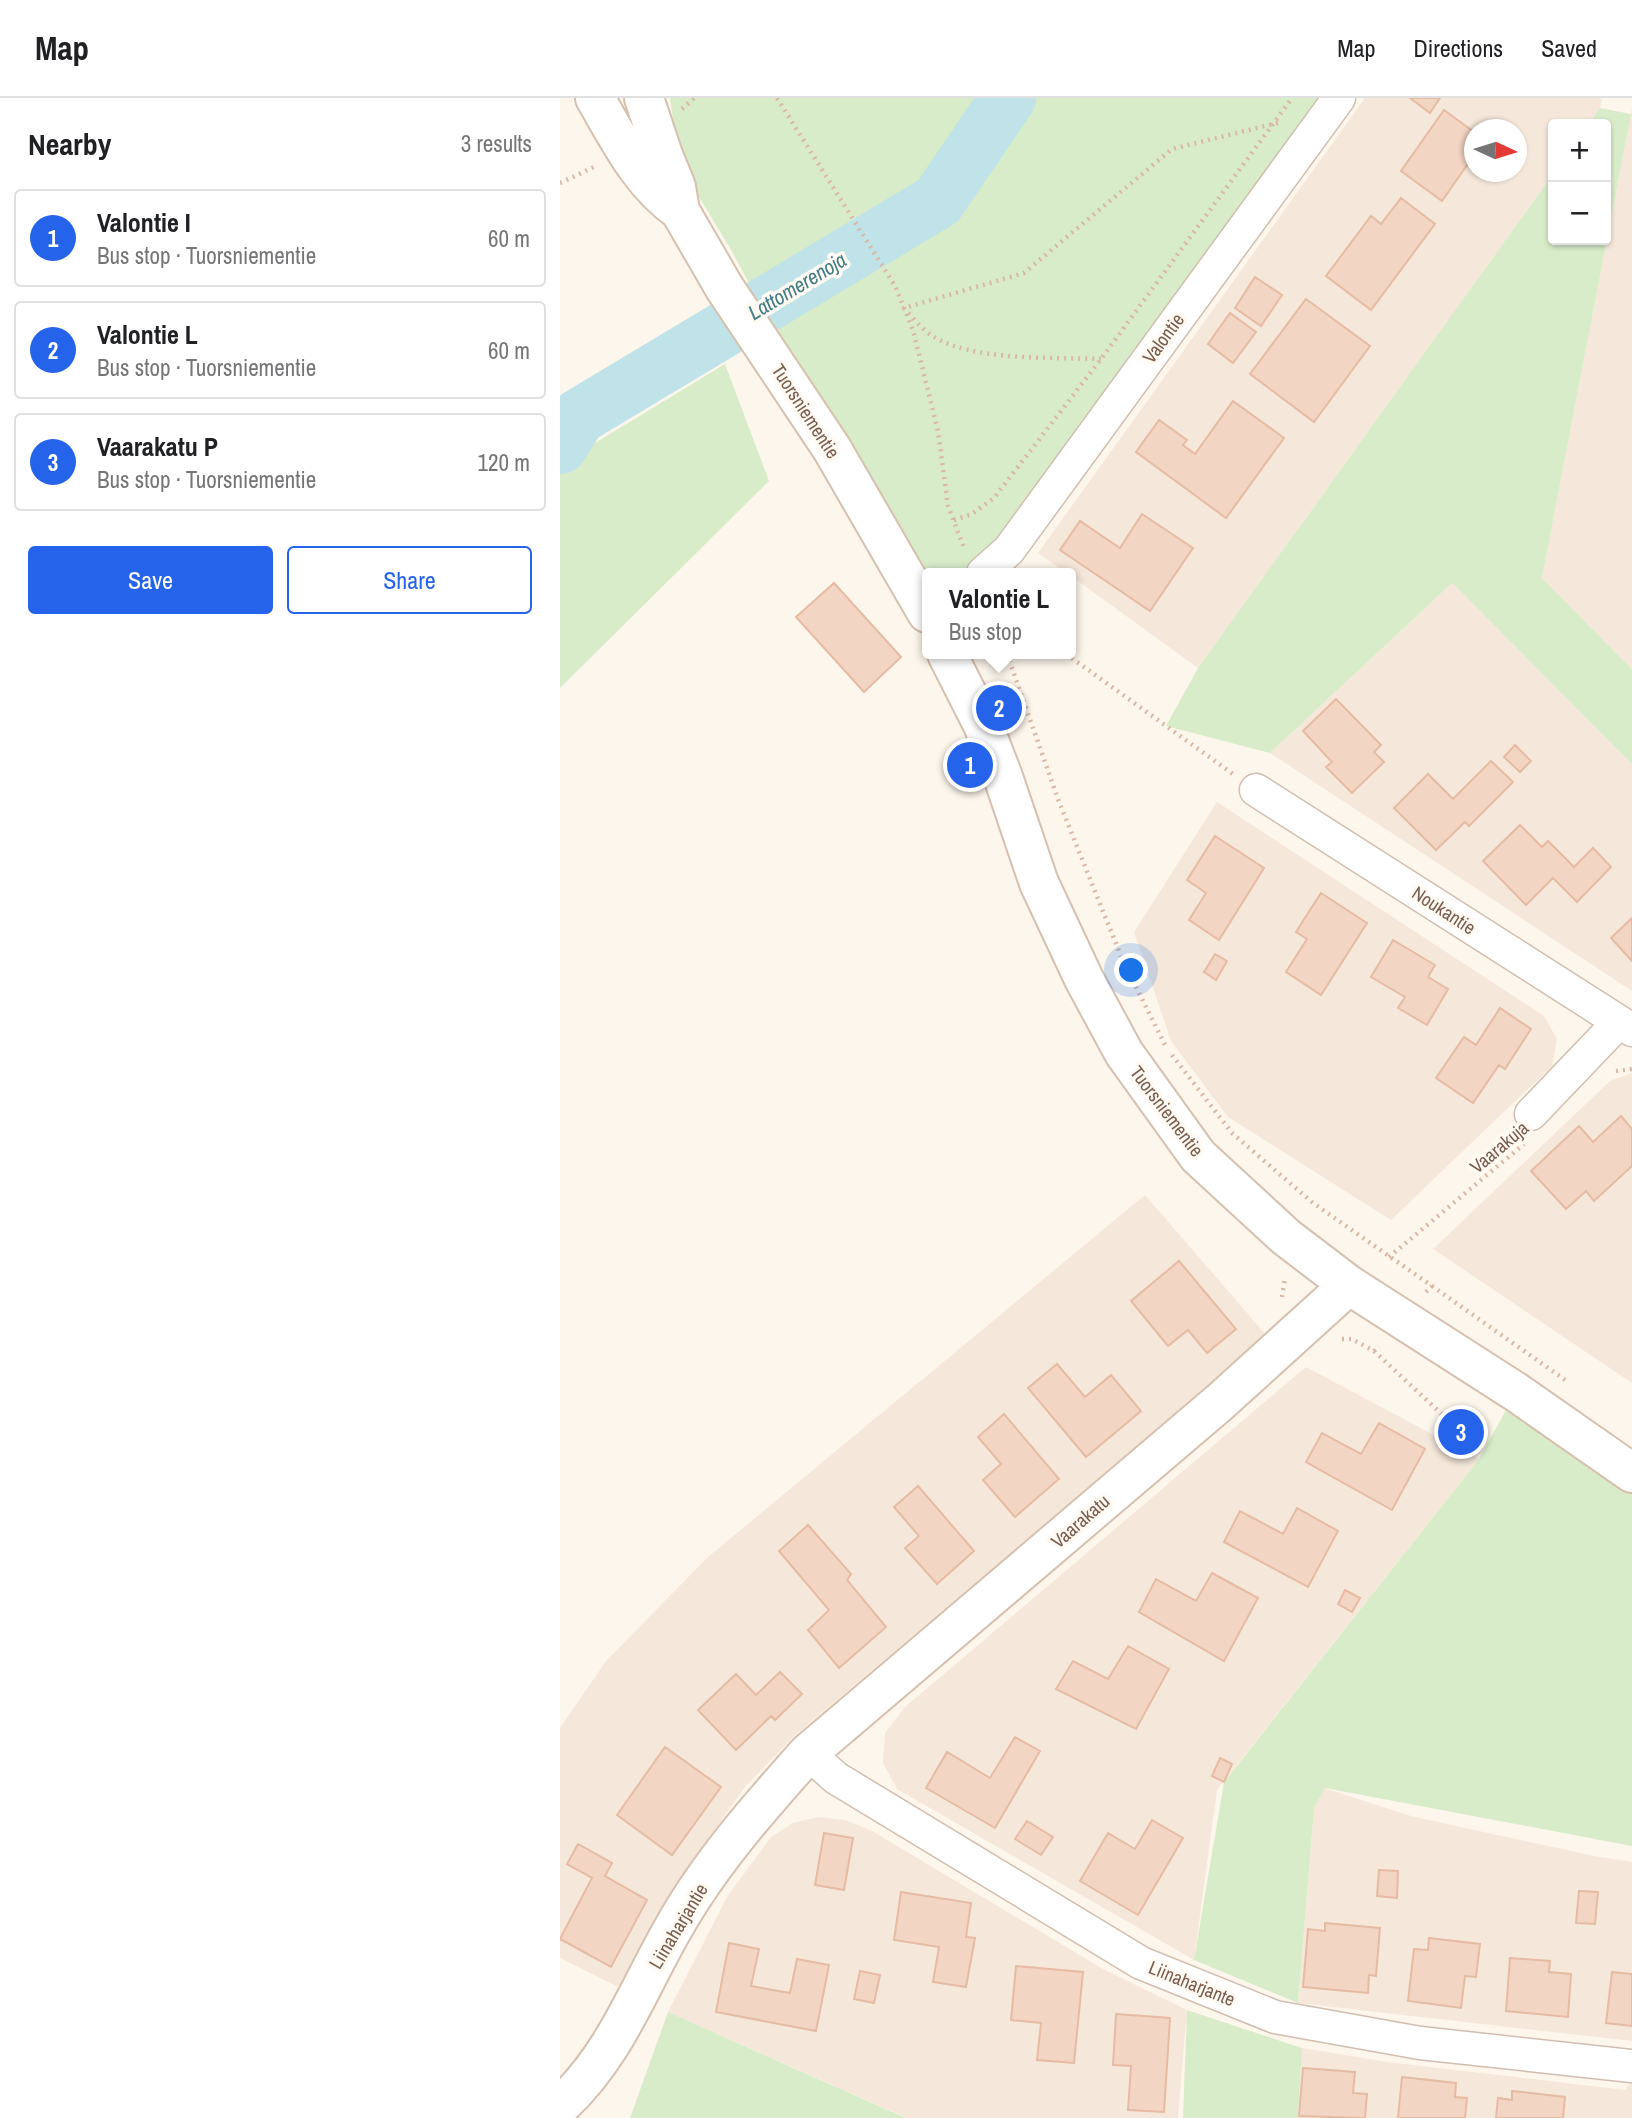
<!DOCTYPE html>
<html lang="en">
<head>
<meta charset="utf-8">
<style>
  body { margin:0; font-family:"Archivo Narrow",sans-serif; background:#f2f2f2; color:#202124 }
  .controls { position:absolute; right:21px; top:21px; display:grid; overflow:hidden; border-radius:7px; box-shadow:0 2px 5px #0004 }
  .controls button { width:63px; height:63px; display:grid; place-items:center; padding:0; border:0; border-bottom:2px solid #e0e0e0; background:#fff; color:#202124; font:35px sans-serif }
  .compass { position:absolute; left:904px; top:21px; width:63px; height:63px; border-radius:50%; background:#fff; box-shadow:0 2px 5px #0004; rotate:94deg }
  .you { position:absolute; left:572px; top:873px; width:24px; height:24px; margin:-18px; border:5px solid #fff; border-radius:50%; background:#1a73e8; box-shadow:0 0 0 10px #1a73e833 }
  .badge { display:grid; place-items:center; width:46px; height:46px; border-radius:50%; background:#2563eb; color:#fff; font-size:23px; font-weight:700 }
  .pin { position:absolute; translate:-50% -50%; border:4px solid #fff; box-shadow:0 2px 7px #0006 }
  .popup { position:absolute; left:362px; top:470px; width:154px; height:91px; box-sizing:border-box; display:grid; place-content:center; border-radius:7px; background:#fff; filter:drop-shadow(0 2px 5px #0005); font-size:23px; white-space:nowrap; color:#757577 }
  .popup b { font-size:26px; color:#202124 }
  .popup::after { content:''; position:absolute; left:50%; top:100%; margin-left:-14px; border:14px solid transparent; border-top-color:#fff }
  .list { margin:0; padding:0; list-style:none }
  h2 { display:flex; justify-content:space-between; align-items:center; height:91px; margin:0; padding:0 28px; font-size:30px }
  h2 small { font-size:23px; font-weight:400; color:#757577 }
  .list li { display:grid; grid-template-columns:46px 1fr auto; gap:21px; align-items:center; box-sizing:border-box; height:98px; margin:0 14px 14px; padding:0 14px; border:2px solid #e0e0e0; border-radius:7px }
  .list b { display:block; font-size:26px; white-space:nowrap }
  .list p { margin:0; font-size:23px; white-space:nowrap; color:#757577 }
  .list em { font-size:23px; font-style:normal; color:#757577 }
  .actions { display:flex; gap:14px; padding:21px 28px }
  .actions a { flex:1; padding:16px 0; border:2px solid #2563eb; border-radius:7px; text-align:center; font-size:24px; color:#2563eb }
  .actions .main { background:#2563eb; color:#fff }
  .map { position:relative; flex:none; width:1072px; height:2020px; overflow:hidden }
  header { display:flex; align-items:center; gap:42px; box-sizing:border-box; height:98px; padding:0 35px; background:#fff; border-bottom:2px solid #e0e0e0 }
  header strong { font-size:33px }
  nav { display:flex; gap:38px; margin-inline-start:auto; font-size:24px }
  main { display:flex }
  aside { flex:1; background:#fff }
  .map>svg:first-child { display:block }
  .residential { fill:#f5e8da; fill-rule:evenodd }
  .green { fill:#d8ecc9 }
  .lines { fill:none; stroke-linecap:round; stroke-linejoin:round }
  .river { stroke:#bfe3e8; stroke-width:56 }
  .building { fill:#f3d5c3; stroke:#e6bba3; stroke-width:2 }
  .street-casing { stroke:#d1beb0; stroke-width:35 }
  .secondary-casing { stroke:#d6c0b0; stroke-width:42 }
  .path { stroke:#d9b8a5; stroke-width:4.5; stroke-dasharray:2 5; stroke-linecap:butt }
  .street { stroke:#fff; stroke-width:32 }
  .secondary { stroke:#fff; stroke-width:38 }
  .labels { text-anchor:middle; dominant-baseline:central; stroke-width:7; stroke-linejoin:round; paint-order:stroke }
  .street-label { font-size:19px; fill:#7a5c4d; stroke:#fffaf3 }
  .water-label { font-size:21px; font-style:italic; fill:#437c86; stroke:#fffaf3 }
</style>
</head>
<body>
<header>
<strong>Map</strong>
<nav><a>Map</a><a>Directions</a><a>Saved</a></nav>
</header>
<main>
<aside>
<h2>Nearby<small>3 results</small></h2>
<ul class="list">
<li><span class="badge">1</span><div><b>Valontie I</b><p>Bus stop · Tuorsniementie</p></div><em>60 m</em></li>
<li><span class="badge">2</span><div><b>Valontie L</b><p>Bus stop · Tuorsniementie</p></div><em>60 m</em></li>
<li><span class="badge">3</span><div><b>Vaarakatu P</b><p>Bus stop · Tuorsniementie</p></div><em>120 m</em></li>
</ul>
<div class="actions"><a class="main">Save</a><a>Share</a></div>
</aside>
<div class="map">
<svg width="1072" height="2020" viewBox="0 0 1072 2020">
  <rect width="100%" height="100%" fill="#fdf6ec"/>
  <path class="residential" d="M805,0H1042L1040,10L1029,26H993V76L638,570L511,478V475H506L478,455ZM914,32H956V74H914Z
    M1072,10V571L982,480Z
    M892,485L1072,666V893L710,655Z
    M657,704L984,918L997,941L992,968L831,1122L668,1019L611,943L574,834Z
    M1072,975V1285L873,1151L1050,983Z
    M585,1097L707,1238L234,1638L185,1689L117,1784L58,1889L0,1860V1630L46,1563L148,1459Z
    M746,1269L919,1361L657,1692L634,1862L337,1691L323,1665L325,1635L345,1609Z
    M764,1690L851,1718L1034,1758L1072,1764V1943L738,1905L754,1710Z
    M258,1719L285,1722L312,1733L543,1871L627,1912L618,2020H347L108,1914L167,1799L211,1739L233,1725Z
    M742,1950L827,1964L1065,1992L1072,1983V2020H738Z"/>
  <path class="green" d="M110,0H789L423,475H367V508L364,509L170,150L120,68Z
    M1040,10L1071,16L982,480L1072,571V666L892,485L710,655L606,628L638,570L993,76V142H1046V26H1029Z
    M165,266L209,383L0,590V376L12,359Z
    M956,1294L1072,1379V1748L765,1690L754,1710L738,1905L634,1862L664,1684L919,1361Z
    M627,1912L742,1950L738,2020H623Z
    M108,1914L339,2017L347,2020H70Z"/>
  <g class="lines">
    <path class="river" d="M0,348L18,319L378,103L448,0"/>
  </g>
  <path class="building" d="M850,0H880L870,15Z
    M884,12L914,34V57L882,103L841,73Z
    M841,100L875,126L811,212L766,178L811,118L821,126Z
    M695,179L722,197L701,228L675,210Z
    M746,201L810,248L754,324L690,276Z
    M670,215L696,234L673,265L648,246Z
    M673,303L724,340L666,420L576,354L599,322L627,342L623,347L635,356Z
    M582,416L633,450L590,513L500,452L520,423L560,450Z
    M274,485L341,559L304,594L236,519Z
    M776,601L821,647L814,654L824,664L792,695L766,669L772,664L743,633Z
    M955,647L971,663L960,674L944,659Z
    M931,663L953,684L909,728L905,724L876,752L834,710L868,676L893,701Z
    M960,727L982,749L988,743L1014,769L1033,750L1051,769L1017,804L993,780L966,807L923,763Z
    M655,738L704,770L659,842L629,822L646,795L627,782Z
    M761,795L807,825L761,897L726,874L747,841L736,834Z
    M1072,820V863L1051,840Z
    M833,842L875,867L868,879L888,891L867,927L838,910L845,899L811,879Z
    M655,856L667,863L656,882L644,874Z
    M940,910L971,931L945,971L939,967L913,1005L876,980L904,939L916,947Z
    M1061,1018L1072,1031V1068L1034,1103L1026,1093L1006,1111L971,1073L1019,1028L1033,1044Z
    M619,1163L676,1231L647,1255L628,1232L608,1248L571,1203Z
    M497,1266L525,1299L551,1277L581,1313L526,1359L468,1290Z
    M444,1316L499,1381L455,1419L423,1382L441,1366L418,1339Z
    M819,1325L865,1351L832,1412L746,1364L762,1335L801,1356Z
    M358,1388L414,1453L377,1486L345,1450L359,1438L334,1409Z
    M737,1410L778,1433L748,1489L664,1444L680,1413L723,1436Z
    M248,1427L291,1476L287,1482L326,1529L279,1570L248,1532L269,1512L219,1453Z
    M652,1475L698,1500L664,1563L579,1514L596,1481L636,1503Z
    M785,1492L800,1500L792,1514L778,1506Z
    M568,1548L609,1571L576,1631L496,1591L513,1563L548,1581Z
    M220,1574L242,1596L215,1622L211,1618L176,1652L138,1612L176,1576L196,1597Z
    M455,1639L480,1653L435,1730L366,1690L387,1654L430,1680Z
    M105,1649L161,1689L112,1757L57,1717Z
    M660,1660L672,1666L664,1684L652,1678Z
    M592,1722L623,1740L578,1817L520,1783L548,1735L575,1751Z
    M467,1723L493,1739L481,1757L455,1741Z
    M264,1735L293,1740L284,1792L255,1787Z
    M18,1746L52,1765L45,1778L87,1802L51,1869L0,1841L32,1780L7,1766Z
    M819,1772L838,1773L837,1800L817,1798Z
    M1019,1793L1038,1794L1035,1826L1016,1825Z
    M341,1794L411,1805L406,1839L415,1840L406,1889L373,1884L379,1849L334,1842Z
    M765,1825L820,1830L816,1878L809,1877L808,1895L743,1889L748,1831L765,1833Z
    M869,1840L920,1846L916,1879L905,1878L901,1910L848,1903L854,1851L868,1852Z
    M169,1845L199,1851L191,1888L230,1895L237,1861L269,1867L256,1933L156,1914Z
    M950,1860L990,1863L989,1874L1011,1876L1008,1919L946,1913Z
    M456,1868L523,1874L514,1965L477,1962L481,1925L451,1922Z
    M300,1873L320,1877L314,1905L294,1901Z
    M1052,1874L1072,1876V1928L1046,1925Z
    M556,1916L610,1920L604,2014L568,2012L571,1968L553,1967Z
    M743,1970L795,1974L793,1995L807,1996L805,2020L739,2018Z
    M842,1979L896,1985L895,1999L907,2000L905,2020H838Z
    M952,1993L1005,1999L1003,2020H936L938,2000L952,2002Z"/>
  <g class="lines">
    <g class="street-casing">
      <path id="street" d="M423,475L449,452L779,0
        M696,692L1072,932
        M971,1016L1059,924
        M248,1655L276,1680L581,1865L715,1919L860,1945L1072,1968"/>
    </g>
    <g class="secondary-casing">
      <path id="secondary" d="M35,0C59,41 80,85 120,113
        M84,0L103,57L116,89L120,113L164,189L272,351L367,515
        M387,556L423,627L442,676L479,785L524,881L564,955L638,1058L726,1139L789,1187L956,1294L1072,1375
        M0,2008C55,1958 78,1891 114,1829C150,1765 199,1710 248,1655L660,1304L789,1187"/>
    </g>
    <path class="path" d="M217,0L335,188L353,232L378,333L388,408L405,452
      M122,11L134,0
      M0,85L36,68
      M541,261C492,259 412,264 371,237C361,230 352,219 344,210L464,175L612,51L721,24
      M394,422L412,416L434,400L541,261L732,0
      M447,556L498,701L563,863L605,947
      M506,556L673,676
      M612,957L672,1035L753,1105L872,1188L864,1196
      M1056,973L1072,971
      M829,1159L964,1046
      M872,1188L1008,1284
      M722,1199L725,1180
      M782,1241H792L814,1253L819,1248
      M814,1253L901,1334"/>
    <use href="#street" class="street"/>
    <use href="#secondary" class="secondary"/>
  </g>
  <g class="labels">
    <g class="street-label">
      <text transform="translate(603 240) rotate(-54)">Valontie</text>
      <text transform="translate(246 313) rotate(57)">Tuorsniementie</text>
      <text transform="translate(884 812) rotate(33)">Noukantie</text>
      <text transform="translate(607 1013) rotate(53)">Tuorsniementie</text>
      <text transform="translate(939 1049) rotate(-40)">Vaarakuja</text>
      <text transform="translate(520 1423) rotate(-41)">Vaarakatu</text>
      <text transform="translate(118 1828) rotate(-59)">Liinaharjantie</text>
      <text transform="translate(632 1885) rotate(22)">Liinaharjante</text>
    </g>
    <g class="water-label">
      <text transform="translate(237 188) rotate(-31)">Lattomerenoja</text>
    </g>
  </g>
</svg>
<div class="controls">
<button>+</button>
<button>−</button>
</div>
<svg class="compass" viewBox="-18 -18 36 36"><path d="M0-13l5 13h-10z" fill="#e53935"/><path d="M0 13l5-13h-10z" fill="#757577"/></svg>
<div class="you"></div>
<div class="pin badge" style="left:410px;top:667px">1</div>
<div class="pin badge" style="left:439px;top:610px">2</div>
<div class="popup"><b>Valontie L</b>Bus stop</div>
<div class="pin badge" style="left:901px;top:1334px">3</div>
</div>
</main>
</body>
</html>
